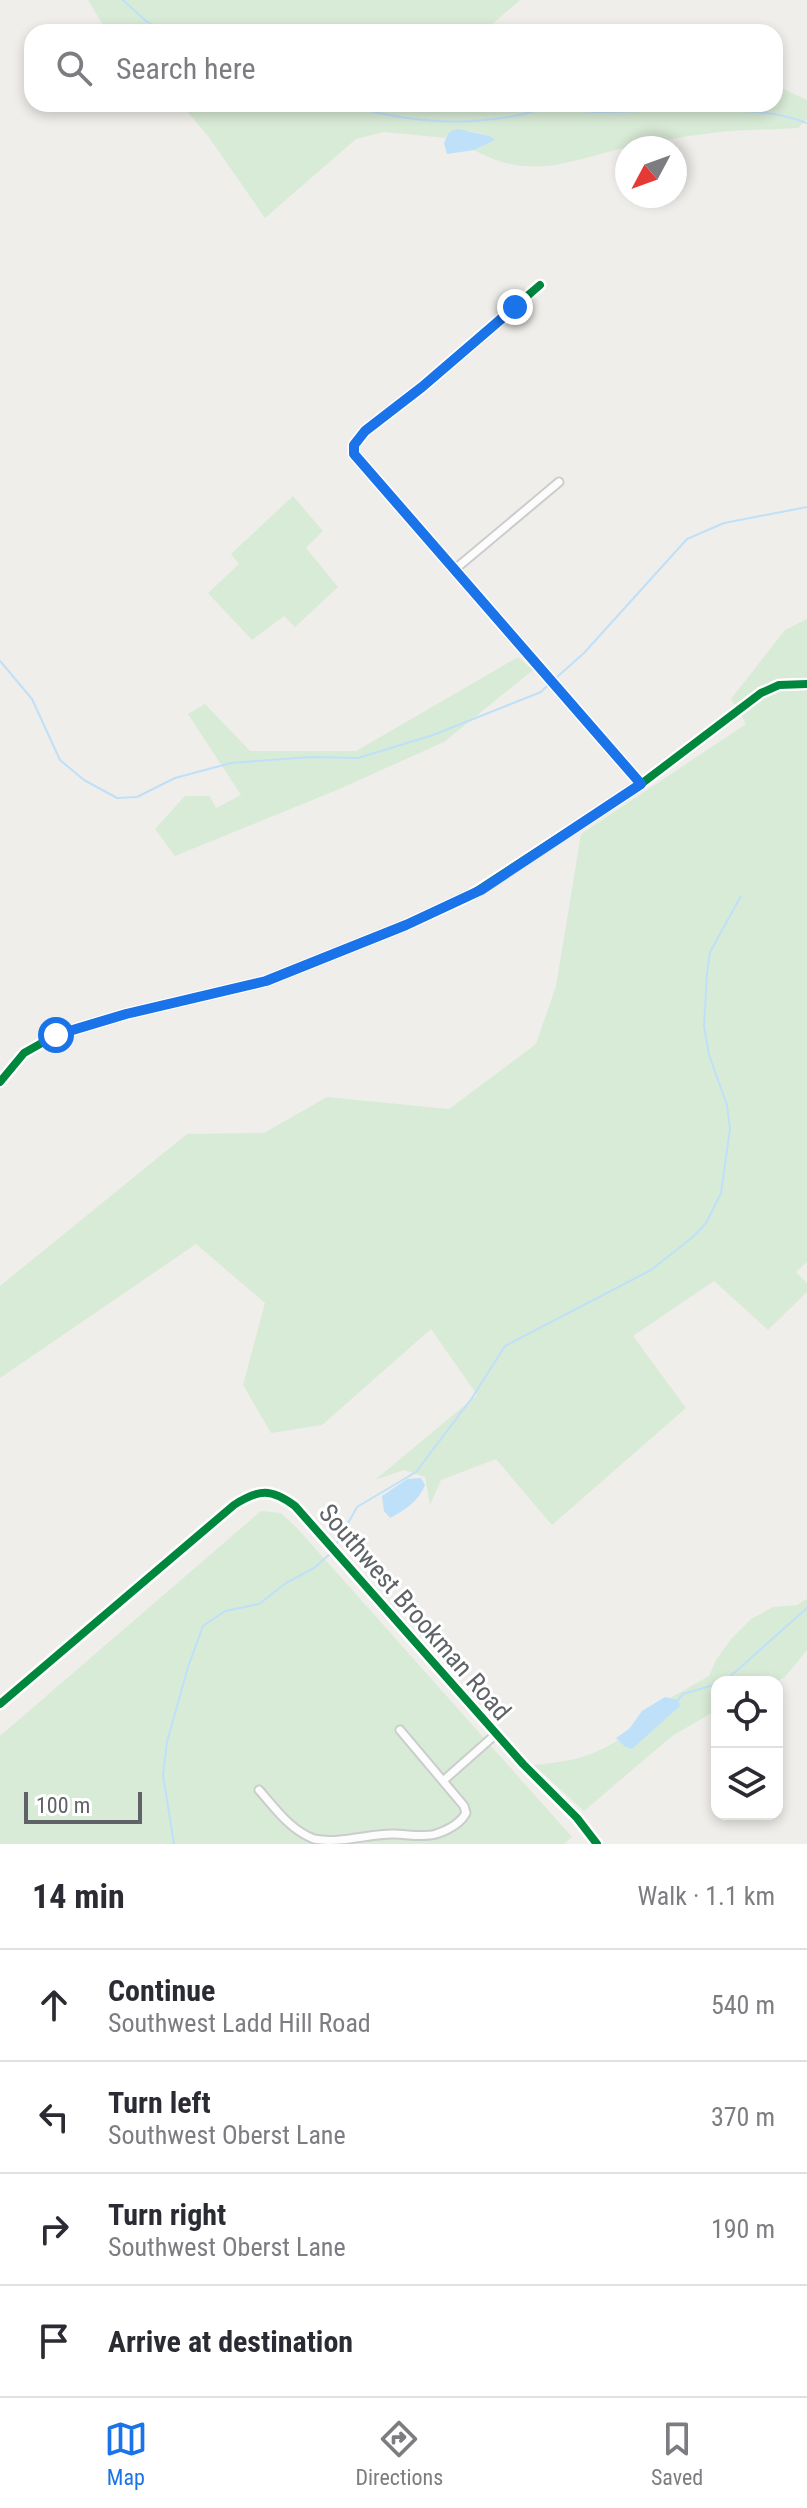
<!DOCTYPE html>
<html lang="en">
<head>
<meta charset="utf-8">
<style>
  body { margin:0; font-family:"Roboto Condensed",sans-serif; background:#f7f7f7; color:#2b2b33 }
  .controls { position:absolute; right:24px; bottom:24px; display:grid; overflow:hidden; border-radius:16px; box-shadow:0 4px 12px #0003 }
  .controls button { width:72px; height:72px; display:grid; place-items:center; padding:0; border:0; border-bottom:2px solid #e1e1e2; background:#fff; color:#2b2b33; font:40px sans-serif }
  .compass { position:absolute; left:615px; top:136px; width:72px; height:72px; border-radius:50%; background:#fff; box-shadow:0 4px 12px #0003; rotate:229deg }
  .scale { position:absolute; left:24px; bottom:20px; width:118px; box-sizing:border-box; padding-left:8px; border:4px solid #5f6368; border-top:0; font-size:22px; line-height:28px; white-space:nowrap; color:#5f6368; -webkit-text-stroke:6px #fff; paint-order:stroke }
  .stop { position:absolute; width:24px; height:24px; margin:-18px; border:6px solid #1a73e8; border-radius:50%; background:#fff }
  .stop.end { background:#1a73e8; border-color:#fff; box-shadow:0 2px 8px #0008 }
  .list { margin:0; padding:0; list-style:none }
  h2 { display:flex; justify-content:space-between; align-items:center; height:104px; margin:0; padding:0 32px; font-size:34px }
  h2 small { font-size:26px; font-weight:400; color:#7c7c81 }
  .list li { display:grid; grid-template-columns:52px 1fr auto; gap:24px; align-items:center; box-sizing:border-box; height:112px; padding:0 32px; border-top:2px solid #e1e1e2 }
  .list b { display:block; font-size:30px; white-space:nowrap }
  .list p { margin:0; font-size:26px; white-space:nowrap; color:#7c7c81 }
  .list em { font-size:26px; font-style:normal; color:#7c7c81 }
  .icon { flex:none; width:44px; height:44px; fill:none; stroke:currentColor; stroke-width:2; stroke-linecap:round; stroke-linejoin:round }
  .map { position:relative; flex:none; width:807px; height:1844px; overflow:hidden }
  .search { position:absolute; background:#fff; box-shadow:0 4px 12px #0003; left:24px; right:24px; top:24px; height:88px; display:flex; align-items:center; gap:20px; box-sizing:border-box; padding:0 28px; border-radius:24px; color:#7c7c81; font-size:30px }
  .sheet { height:552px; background:#fff }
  nav { display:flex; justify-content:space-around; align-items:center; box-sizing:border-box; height:112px; border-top:2px solid #e1e1e2; background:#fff; font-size:22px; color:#7c7c81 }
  nav a { display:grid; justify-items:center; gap:4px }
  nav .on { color:#1a73e8 }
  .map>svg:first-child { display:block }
  .green { fill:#d8ebd6 }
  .water { fill:#bfe0f9 }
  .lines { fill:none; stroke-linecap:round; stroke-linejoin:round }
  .stream { stroke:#bfe0f9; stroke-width:2 }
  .minor-casing { stroke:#cbcccc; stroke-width:11 }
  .tertiary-casing { stroke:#cbcccc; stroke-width:13 }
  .minor { stroke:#fdfcfc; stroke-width:7 }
  .tertiary { stroke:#fdfcfc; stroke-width:9 }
  .cycleway-casing { stroke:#fff; stroke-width:13 }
  .cycleway { stroke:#00873e; stroke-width:8 }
  .route { stroke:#1a73e8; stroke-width:10 }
  .labels { text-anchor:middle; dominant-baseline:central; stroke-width:6; stroke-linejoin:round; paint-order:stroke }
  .street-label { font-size:26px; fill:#5f6368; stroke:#fff }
</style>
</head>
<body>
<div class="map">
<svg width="807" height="1844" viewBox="0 0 807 1844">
  <rect width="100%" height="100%" fill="#efeeea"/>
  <path class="green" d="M88,0H520L483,32H107Z
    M775,85L807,100V119L798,128C769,130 740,129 712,133C680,137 647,143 616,150C562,164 527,179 474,150L495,140C486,132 460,128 449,132L446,138L384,132L356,139L265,218L208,136L181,104H775Z
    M293,496L323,531L306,548L338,587L295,627L284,616L252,640L208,593L239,564L231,554Z
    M807,619V1262L796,1272L807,1283V1292L768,1330L714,1281L633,1336L686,1408L552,1525L496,1459L441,1480L430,1505L425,1477L404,1470L375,1480L477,1395L431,1329L322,1425L271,1433L243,1385L265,1303L196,1244L0,1378V1286L187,1134L264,1133L327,1097L449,1109L536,1044L556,986L581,834L746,724L731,699L785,630Z
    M518,657L533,670L444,742L337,790L175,856L155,829L185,796H210L216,808L241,795L188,714L205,704L250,751H356Z
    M261,1511L281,1513L297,1528L572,1837L564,1844H0V1736Z
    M807,1599V1650L785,1677L775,1682H717V1710L672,1736L584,1811L534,1765C566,1762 591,1758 618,1740L624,1746L665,1701L709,1676L716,1660L731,1639L751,1619L773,1607L797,1605Z"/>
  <path class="water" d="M458,129L490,136L495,140L474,150L447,154L444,143L449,132Z
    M421,1478L425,1485C419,1501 405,1510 390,1518L384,1511L382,1496L407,1479Z
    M665,1697L678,1700L680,1706L632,1749L624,1746L616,1738L629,1729L642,1711Z"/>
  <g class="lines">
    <path class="stream" d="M123,0L146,21L164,32
      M344,104C400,121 456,127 514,116C524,115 534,110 544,109C562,107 581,112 599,112C632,112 665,109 698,110C734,110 772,110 807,123
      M0,661L32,699L60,760L84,780L117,798L137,797L175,778L231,763L311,757L358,758L433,735L541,692L547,686
      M557,677L584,653L687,539L724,523L807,507
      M334,1548L357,1507L416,1472L472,1398L505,1346L651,1270L694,1236L706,1223L721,1193L730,1129L727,1105L709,1055L704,1026L707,974L710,952L741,896
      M724,1682L807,1608
      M678,1700L683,1694L717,1684
      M174,1844L163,1775L167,1742L188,1667L203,1626L225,1611L259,1604L286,1583L314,1568L331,1553"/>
    <g class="minor-casing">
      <path id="minor" d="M540,285L422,387L365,431L354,445V454L641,784
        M454,570L559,482
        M0,1704L234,1505C259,1489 271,1488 295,1506L523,1764L577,1818L597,1844
        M444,1780L496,1734
        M259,1790C275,1808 290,1830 314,1839C340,1844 367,1834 393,1834C408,1834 422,1838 436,1834C448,1830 460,1824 466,1813L464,1806L400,1730"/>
    </g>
    <g class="tertiary-casing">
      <path id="tertiary" d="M0,1082L24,1053L56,1035L126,1014L266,981L406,925L469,896L641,784L761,693L779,685L807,684"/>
    </g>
    <use href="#minor" class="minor"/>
    <use href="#tertiary" class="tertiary"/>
    <g class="cycleway-casing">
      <path id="cycleway" d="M540,285L422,387L365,431L354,445V454L641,784
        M0,1082L24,1053L56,1035L126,1014L266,981L406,925L469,896L641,784L761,693L779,685L807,684
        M0,1704L234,1505C259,1489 271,1488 295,1506L523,1764L577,1818L597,1844"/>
    </g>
    <use href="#cycleway" class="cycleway"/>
  </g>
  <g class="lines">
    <path class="route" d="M56,1035L126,1014L266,981L406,925L481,890L641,784L354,454V445L365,431L422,387L515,307"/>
  </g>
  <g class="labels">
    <g class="street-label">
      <text transform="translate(415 1612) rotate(49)">Southwest Brookman Road</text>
    </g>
  </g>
</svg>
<div class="controls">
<button><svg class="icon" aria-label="locate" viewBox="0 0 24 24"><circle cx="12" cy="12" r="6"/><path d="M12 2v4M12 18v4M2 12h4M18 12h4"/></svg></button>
<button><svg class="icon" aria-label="layers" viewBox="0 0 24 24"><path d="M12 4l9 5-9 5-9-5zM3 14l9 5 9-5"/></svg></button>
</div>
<svg class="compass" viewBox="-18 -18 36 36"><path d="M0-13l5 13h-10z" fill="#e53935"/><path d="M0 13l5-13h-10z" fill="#7c7c81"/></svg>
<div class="scale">100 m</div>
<div class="stop" style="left:56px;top:1035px"></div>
<div class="stop end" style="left:515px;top:307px"></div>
<div class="search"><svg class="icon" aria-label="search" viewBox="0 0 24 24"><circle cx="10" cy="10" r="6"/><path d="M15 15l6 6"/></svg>Search here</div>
</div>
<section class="sheet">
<h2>14 min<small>Walk · 1.1 km</small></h2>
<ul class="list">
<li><svg class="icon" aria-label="ahead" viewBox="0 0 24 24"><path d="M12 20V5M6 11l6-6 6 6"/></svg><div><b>Continue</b><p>Southwest Ladd Hill Road</p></div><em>540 m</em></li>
<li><svg class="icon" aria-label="left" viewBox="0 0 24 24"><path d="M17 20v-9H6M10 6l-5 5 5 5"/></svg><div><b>Turn left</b><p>Southwest Oberst Lane</p></div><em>370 m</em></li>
<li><svg class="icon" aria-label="right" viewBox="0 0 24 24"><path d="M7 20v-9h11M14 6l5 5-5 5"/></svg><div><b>Turn right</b><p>Southwest Oberst Lane</p></div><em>190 m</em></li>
<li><svg class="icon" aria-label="arrive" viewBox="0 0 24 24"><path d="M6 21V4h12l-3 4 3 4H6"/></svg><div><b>Arrive at destination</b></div></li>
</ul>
</section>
<nav>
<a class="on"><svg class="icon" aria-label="map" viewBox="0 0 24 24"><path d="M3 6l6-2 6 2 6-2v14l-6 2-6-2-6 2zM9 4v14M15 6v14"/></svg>Map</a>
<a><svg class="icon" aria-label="directions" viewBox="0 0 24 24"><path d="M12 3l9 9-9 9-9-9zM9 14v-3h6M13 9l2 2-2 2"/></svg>Directions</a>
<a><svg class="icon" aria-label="saved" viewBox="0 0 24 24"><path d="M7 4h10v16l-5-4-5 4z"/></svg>Saved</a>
</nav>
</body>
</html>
